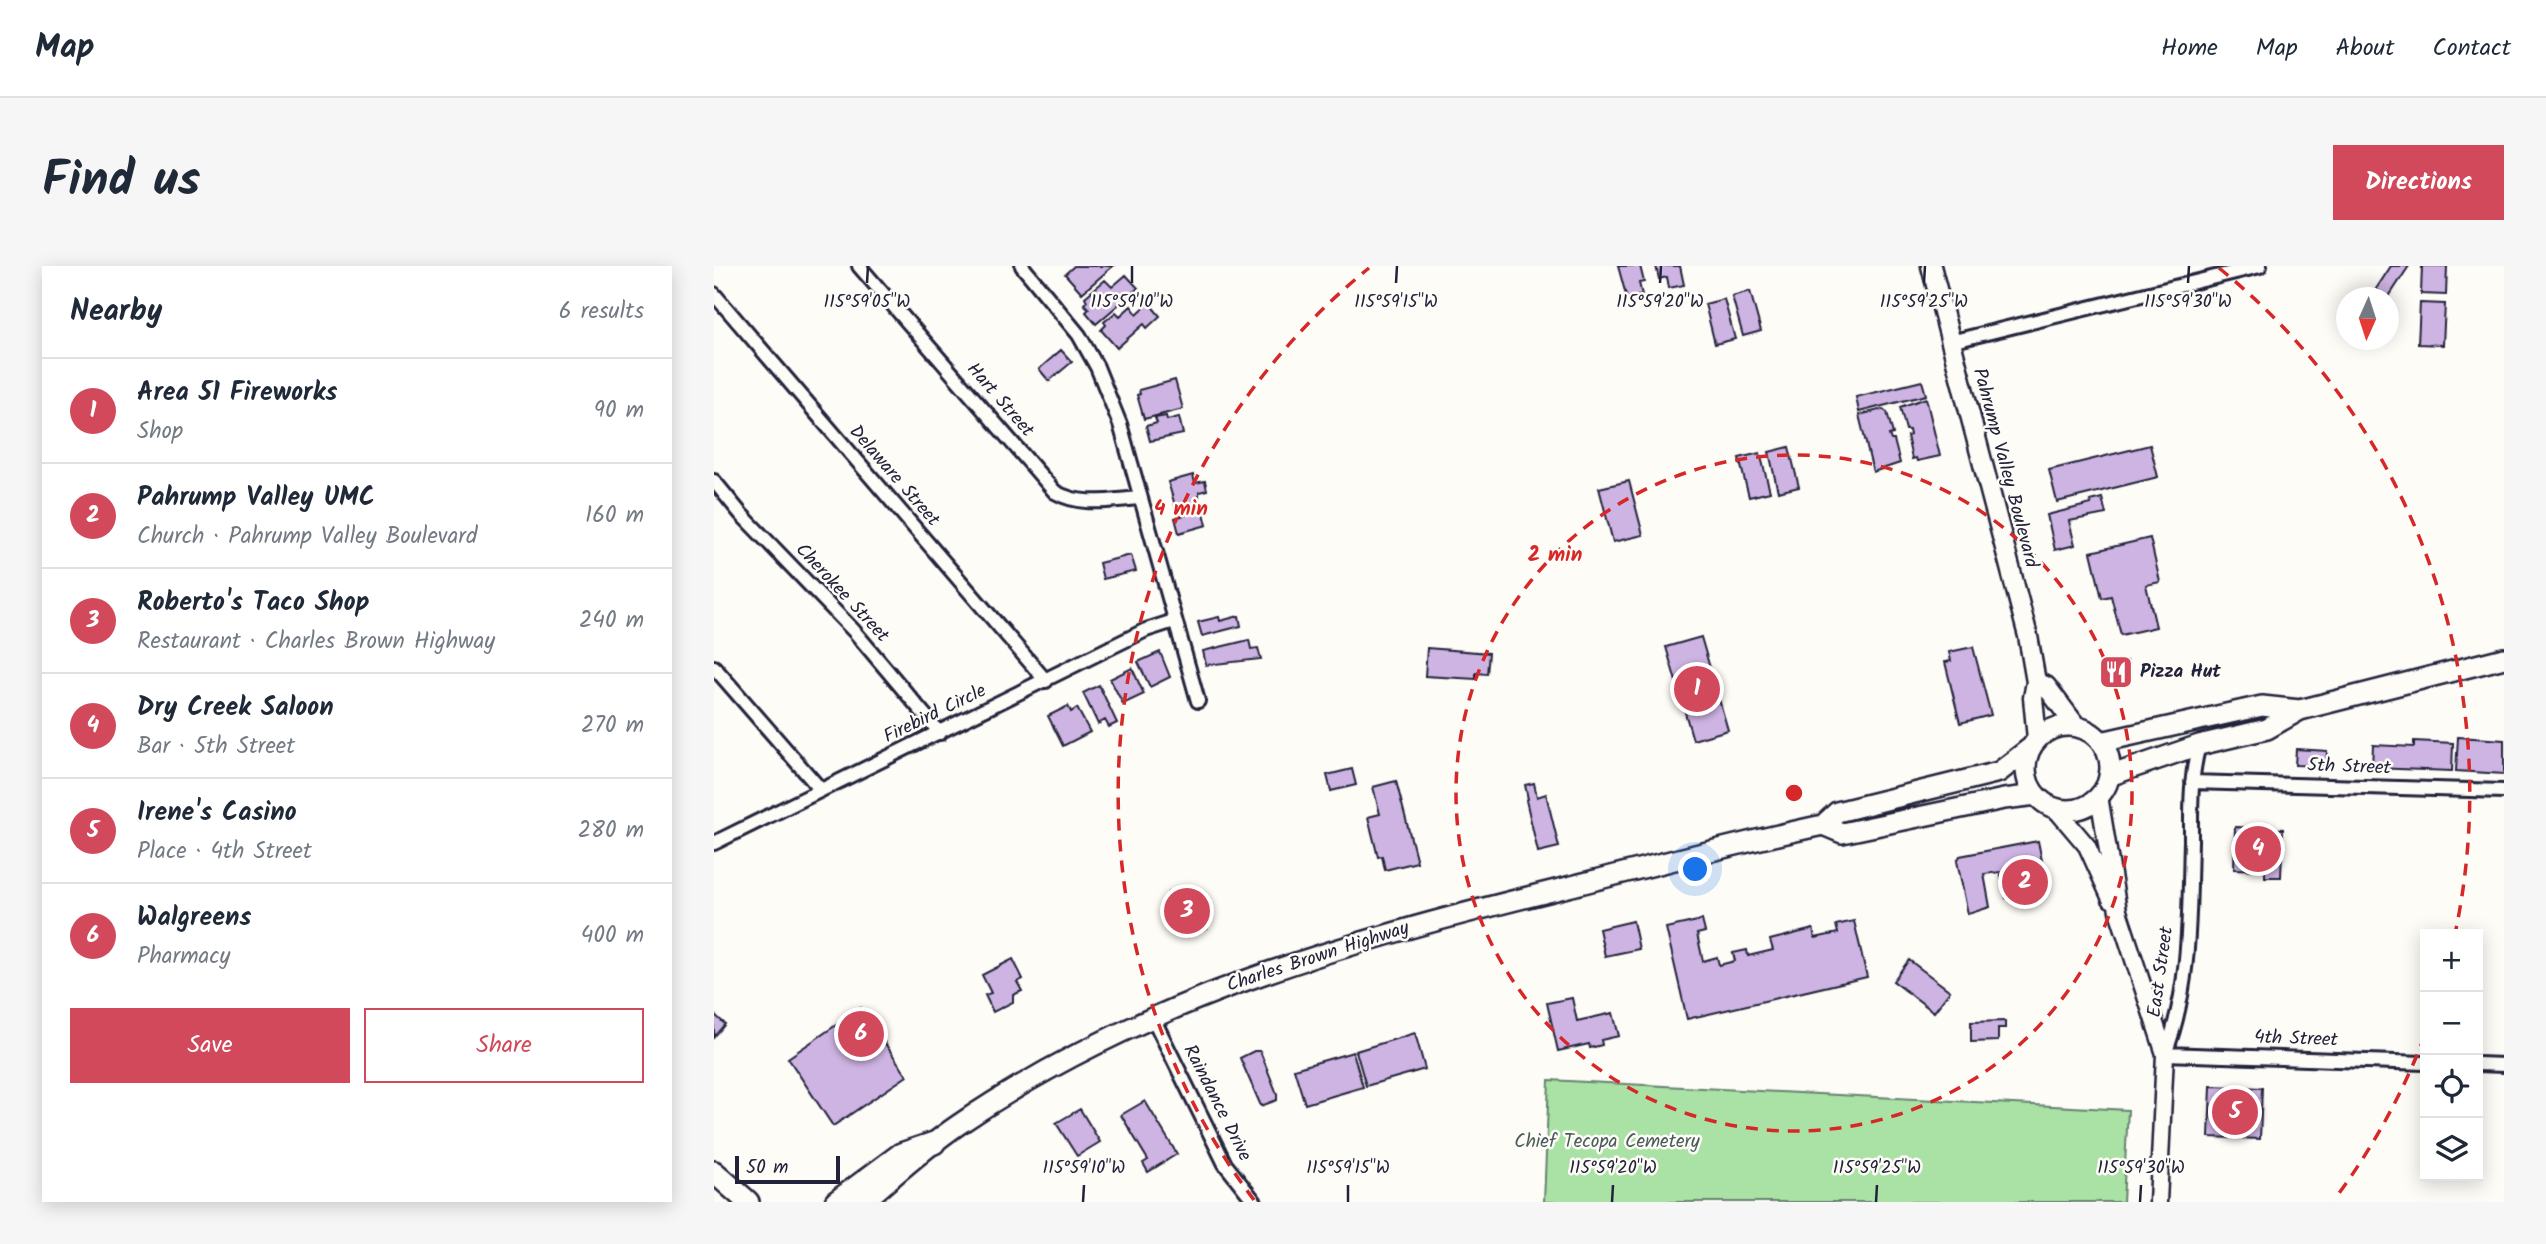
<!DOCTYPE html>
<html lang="en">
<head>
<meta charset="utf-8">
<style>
  body { margin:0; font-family:Kalam,sans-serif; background:#f6f6f7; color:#1f2937 }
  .controls { position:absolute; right:21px; bottom:21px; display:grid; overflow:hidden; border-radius:0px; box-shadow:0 4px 18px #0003 }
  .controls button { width:63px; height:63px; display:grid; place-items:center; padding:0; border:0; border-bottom:2px solid #e0e1e3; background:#fff; color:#1f2937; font:35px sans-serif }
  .compass { position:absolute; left:1622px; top:21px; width:63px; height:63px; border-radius:50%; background:#fff; box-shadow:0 4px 18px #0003; rotate:183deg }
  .scale { position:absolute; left:21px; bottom:18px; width:105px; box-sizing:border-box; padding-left:7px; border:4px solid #22223b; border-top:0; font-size:19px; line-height:24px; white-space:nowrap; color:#22223b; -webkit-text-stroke:5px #fdfcf7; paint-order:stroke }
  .you { position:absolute; left:982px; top:604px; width:24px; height:24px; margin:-18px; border:5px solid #fff; border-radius:50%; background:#1a73e8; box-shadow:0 0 0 10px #1a73e833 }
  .badge { display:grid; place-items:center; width:46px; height:46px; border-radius:50%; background:#d1495b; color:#fff; font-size:23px; font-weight:700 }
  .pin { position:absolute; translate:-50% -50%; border:4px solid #fff; box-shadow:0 2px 7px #0006 }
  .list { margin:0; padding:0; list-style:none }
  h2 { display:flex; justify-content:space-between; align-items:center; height:91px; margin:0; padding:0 28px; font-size:30px }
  h2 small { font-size:23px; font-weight:400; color:#747a83 }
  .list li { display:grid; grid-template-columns:46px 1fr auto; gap:21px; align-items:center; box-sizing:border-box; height:105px; padding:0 28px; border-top:2px solid #e0e1e3 }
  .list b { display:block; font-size:26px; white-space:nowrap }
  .list p { margin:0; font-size:23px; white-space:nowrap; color:#747a83 }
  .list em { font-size:23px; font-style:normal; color:#747a83 }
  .actions { display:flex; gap:14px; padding:21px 28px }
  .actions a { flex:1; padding:16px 0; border:2px solid #d1495b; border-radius:0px; text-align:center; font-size:24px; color:#d1495b }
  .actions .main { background:#d1495b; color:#fff }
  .icon { flex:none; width:38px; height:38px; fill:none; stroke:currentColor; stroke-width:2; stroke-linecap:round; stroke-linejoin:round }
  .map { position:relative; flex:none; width:1790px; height:936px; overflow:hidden; border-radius:0px }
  header { display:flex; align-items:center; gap:42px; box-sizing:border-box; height:98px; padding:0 35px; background:#fff; border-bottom:2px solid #e0e1e3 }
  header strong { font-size:33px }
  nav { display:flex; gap:38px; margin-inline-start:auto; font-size:24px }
  .intro { display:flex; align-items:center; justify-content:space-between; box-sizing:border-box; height:168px; padding:0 42px }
  h1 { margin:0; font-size:49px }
  .button { padding:18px 32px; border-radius:0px; background:#d1495b; color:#fff; font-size:24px; font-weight:700 }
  main { display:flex; gap:42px; padding:0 42px }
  aside { flex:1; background:#fff; border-radius:0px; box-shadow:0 4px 18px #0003 }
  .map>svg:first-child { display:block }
  .green { fill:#aae2a5; stroke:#668270; stroke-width:2 }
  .building { fill:#ceb4e3; stroke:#22223b; stroke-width:2 }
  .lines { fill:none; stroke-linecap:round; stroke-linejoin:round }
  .minor-casing { stroke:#22223b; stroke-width:18 }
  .tertiary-casing { stroke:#22223b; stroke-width:21 }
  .secondary-casing { stroke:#22223b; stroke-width:23 }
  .primary-casing { stroke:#22223b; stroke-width:24 }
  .trunk-casing { stroke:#22223b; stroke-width:26 }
  .minor { stroke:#fdfcf7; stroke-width:12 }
  .tertiary { stroke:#fdfcf7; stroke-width:16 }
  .secondary { stroke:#fdfcf7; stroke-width:18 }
  .primary { stroke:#fdfcf7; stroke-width:19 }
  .trunk { stroke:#fdfcf7; stroke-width:21 }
  .ticks { fill:none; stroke:#22223b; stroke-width:2.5 }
  .ring { fill:none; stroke:#d62828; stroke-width:3.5; stroke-dasharray:12 9 }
  .labels { text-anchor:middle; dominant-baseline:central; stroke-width:5; stroke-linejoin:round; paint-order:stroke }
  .street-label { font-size:19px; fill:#22223b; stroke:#fdfcf7 }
  .poi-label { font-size:19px; font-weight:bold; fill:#22223b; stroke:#fdfcf7; text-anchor:start }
  .park-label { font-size:19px; fill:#4b5c5b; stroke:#fdfcf7 }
  .ticks-label { font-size:18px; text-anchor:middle; fill:#22223b; stroke:#fdfcf7; stroke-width:5; stroke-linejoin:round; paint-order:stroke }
  .centre { fill:#d62828; stroke:#fdfcf7; stroke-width:3.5 }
  .ring-label { font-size:21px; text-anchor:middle; font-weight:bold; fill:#d62828; stroke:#fdfcf7; stroke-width:5; stroke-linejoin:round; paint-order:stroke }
</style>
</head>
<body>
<header>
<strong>Map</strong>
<nav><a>Home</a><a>Map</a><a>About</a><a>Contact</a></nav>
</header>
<div class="intro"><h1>Find us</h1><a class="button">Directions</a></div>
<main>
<aside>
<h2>Nearby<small>6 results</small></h2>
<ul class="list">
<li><span class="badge">1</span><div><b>Area 51 Fireworks</b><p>Shop</p></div><em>90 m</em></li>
<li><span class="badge">2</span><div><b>Pahrump Valley UMC</b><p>Church · Pahrump Valley Boulevard</p></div><em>160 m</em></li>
<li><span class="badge">3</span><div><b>Roberto's Taco Shop</b><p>Restaurant · Charles Brown Highway</p></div><em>240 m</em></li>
<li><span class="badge">4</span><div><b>Dry Creek Saloon</b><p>Bar · 5th Street</p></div><em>270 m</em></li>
<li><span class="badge">5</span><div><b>Irene's Casino</b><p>Place · 4th Street</p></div><em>280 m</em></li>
<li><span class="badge">6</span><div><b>Walgreens</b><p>Pharmacy</p></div><em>400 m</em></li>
</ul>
<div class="actions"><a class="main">Save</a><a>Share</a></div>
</aside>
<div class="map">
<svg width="1790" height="936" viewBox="0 0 1790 936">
  <rect width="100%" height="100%" fill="#fdfcf7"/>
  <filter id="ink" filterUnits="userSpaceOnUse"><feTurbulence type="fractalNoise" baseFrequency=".0143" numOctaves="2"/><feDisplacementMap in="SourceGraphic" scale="14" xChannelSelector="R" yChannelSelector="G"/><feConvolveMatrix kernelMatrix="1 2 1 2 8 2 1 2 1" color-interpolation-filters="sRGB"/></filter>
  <g filter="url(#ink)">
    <path class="green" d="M835,814L1414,844L1409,936H830Z"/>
    <path class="building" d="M360,0H399L368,27L351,8Z
      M904,0H926L930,16L925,17L928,29L913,33Z
      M942,0H966L970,19L955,22L953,11L945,13Z
      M1677,0H1695L1674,32L1662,23Z
      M1708,0H1733L1732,29L1707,28Z
      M412,9L424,22L382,58L372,46L375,43L370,38L373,35L371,31L391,14L398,21Z
      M1036,25L1047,65L1029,70L1018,30Z
      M1010,33L1021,73L1001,78L991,38Z
      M435,37L446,50L433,62L430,58L403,82L387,64L392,59L390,56L402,46L406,50L417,40L423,48Z
      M1706,37L1731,38L1729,79L1704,78Z
      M347,84L358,96L335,115L325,103Z
      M461,114L469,143L430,153L423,129L426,128L425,124Z
      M1208,115L1212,129L1145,146L1142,131Z
      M1212,132L1226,190L1203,195L1202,192L1198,193L1193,170L1196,169L1195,164H1192L1186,141Z
      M1169,143L1173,146L1179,168L1175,169L1177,174H1180L1186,197L1159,206L1145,149Z
      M452,150L453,154L465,151L469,168L436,175L432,160L443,157L441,152Z
      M1436,179L1444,211L1343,236L1335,204Z
      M1075,181L1085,221L1064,226L1055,186Z
      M1046,187L1056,226L1035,231L1025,192Z
      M479,209L481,217L491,215L493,224L485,226V240L463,246L454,216Z
      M915,215L929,269L899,276L885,222Z
      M1388,232L1392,248L1355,255L1361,279L1341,284L1333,249L1377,238L1376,235Z
      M489,243L493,259L465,267L461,252Z
      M1436,272L1446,316L1432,319L1442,361L1407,369L1397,330L1388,332L1377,286Z
      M417,289L422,305L389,313L385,297Z
      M525,350L527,360L488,370L484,356L505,351L506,355Z
      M987,371L1014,464L979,474L952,381Z
      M535,374L537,383L544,382L547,393L492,399L489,385Z
      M1259,381L1277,449L1246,457L1231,396L1237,395L1235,386Z
      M713,382L775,387L773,408L762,407V413L711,410Z
      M446,386L456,411L436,421L424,396Z
      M1413,395L1416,411L1391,416L1387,401Z
      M418,402L430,428L409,438L396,413Z
      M385,419L403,457L395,461L391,454L384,458L369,427Z
      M354,440L357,446L363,442L376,466L349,480L334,450Z
      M1744,471L1790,474V508L1742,505Z
      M1700,475L1739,477L1738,505L1658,502L1659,479L1700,481Z
      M1582,483L1613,485L1612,500L1581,499Z
      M638,503L642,519L617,525L613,509Z
      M682,515L703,596L671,604L668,590L664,591L654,551L666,548L659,521Z
      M820,517L823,531L832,528L845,581L824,586L812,534L814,533L811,519Z
      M1521,561L1569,563L1567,611H1551V604L1520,603Z
      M1324,575L1334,625L1292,632L1286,606L1270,608L1276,641L1254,648L1243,595L1246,590Z
      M474,619L493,663L472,671L454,627Z
      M988,654L991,666L983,668L989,695L1003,691L1005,699L1021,695L1019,687L1033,684L1034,690L1059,684L1056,674L1099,663L1101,672L1124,667L1122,659L1140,655L1153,711L973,753L952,662Z
      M919,655L925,683L891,690L885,663Z
      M299,693L309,713L303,716L308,725L299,729V736L279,746L271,729L277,727L268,709Z
      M1195,694L1236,725L1220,746L1179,715Z
      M858,732L863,755L899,747L905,770L887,774L888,779L876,782L875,778L844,785L833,737Z
      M147,742L193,810L119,860L74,792Z
      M0,748L11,758L0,771Z
      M1291,755V762H1284V775L1257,776V756Z
      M701,767L711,803L652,820L642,785Z
      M540,785H546L563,828V834L547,840L526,792Z
      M639,786L649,821L591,838L580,803Z
      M1497,820L1548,822L1546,873L1495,871Z
      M431,835L463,888L434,906L429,897L434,894L407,849Z
      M366,843L386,876L363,890L342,857Z"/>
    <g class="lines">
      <g class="minor-casing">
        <path id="minor" d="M145,0L341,226C367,241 397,234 426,232
          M308,0L365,69L383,101L406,158L484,435
          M0,28L332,415
          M1236,76L1546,0
          M0,215L27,248L140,365L226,467
          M0,401L107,524
          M1485,479C1476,511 1477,543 1477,575C1475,646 1477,721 1451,788L1711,797
          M1478,516L1790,525
          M0,577L432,364L460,355
          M438,750L511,898L541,936
          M1764,798L1790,799"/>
      </g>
      <g class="tertiary-casing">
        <path id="tertiary" d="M1385,530L1404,645L1451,788L1444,936
          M1340,541L1373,580L1397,633"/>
      </g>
      <g class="secondary-casing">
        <path id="secondary" d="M1217,0L1314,370L1322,416L1319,432L1323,473
          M1322,416L1332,420L1362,460"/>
      </g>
      <g class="primary-casing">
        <path id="primary" d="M1312 502a42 42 0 1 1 84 0a42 42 0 1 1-84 0Z
          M1387,476L1548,440L1586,444
          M1395,510L1485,479L1553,463L1586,444L1790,392
          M1109,559L1128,567L1290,533L1322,529
          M149,936C180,910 210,882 244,859C429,733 631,676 846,623C933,601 1020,578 1109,559L1123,546L1285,506L1316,482"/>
      </g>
      <g class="trunk-casing">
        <path id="trunk" d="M0,906L34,936
          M122,936L187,888L220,877"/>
      </g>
      <use href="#minor" class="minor"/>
      <use href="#tertiary" class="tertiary"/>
      <use href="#secondary" class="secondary"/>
      <use href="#primary" class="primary"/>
      <use href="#trunk" class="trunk"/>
    </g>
  </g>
  <path class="ticks" d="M153,17L154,0M418,17V0M682,17L683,0M946,17L947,0M1210,17L1211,0M1474,17L1475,0M369,936L370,919M634,936V919M898,936L899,919M1162,936L1163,919M1426,936L1427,919"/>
  <g class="ring">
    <circle cx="1080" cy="527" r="338"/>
    <path d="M1711 769A676 676 0 0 1 1620 934M540 934A676 676 0 0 1 655 2M1505 2A676 676 0 0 1 1741 668"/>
  </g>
  <defs>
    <g id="restaurant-square" transform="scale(1.75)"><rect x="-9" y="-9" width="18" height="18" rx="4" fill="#d1495b" stroke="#fdfcf7"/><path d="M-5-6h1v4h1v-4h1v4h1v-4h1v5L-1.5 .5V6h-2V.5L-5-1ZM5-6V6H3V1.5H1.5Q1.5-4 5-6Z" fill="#fff"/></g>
  </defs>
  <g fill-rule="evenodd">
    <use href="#restaurant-square" x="1402" y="406"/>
  </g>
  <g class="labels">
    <g class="street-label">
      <text transform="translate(286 134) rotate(49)">Hart Street</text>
      <text transform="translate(1291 202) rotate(75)">Pahrump Valley Boulevard</text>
      <text transform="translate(180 210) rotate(49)">Delaware Street</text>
      <text transform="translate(128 327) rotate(47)">Cherokee Street</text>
      <text transform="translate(221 448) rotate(-26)">Firebird Circle</text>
      <text transform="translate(1635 501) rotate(2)">5th Street</text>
      <text transform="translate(604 691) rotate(-18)">Charles Brown Highway</text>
      <text transform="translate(1447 706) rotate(-82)">East Street</text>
      <text transform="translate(1582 773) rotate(2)">4th Street</text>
      <text transform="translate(503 837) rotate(63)">Raindance Drive</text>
    </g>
    <g class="poi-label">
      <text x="1426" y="406">Pizza Hut</text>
    </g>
    <g class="park-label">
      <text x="893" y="876">Chief Tecopa Cemetery</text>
    </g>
  </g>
  <g class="ticks-label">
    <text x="153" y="41">115°59'05"W</text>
    <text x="418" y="41">115°59'10"W</text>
    <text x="682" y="41">115°59'15"W</text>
    <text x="946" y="41">115°59'20"W</text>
    <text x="1210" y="41">115°59'25"W</text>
    <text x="1474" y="41">115°59'30"W</text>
    <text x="370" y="907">115°59'10"W</text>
    <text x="634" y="907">115°59'15"W</text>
    <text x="899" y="907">115°59'20"W</text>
    <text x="1163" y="907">115°59'25"W</text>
    <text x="1427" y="907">115°59'30"W</text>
  </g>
  <circle cx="1080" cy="527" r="10" class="centre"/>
  <g class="ring-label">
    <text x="467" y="249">4 min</text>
    <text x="841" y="295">2 min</text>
  </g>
</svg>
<div class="controls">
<button>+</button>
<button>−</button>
<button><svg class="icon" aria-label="locate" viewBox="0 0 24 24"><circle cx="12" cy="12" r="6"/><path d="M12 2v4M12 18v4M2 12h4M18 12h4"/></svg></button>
<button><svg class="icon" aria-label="layers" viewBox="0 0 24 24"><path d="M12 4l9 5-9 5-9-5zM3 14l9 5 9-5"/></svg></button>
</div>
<svg class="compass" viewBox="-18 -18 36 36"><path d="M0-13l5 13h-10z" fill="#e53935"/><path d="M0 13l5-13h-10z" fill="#747a83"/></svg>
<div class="scale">50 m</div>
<div class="you"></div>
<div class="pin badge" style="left:983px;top:423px">1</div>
<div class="pin badge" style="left:1311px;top:616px">2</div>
<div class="pin badge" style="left:473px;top:645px">3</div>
<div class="pin badge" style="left:1544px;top:583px">4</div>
<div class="pin badge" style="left:1521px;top:846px">5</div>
<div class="pin badge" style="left:147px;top:768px">6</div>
</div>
</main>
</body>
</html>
